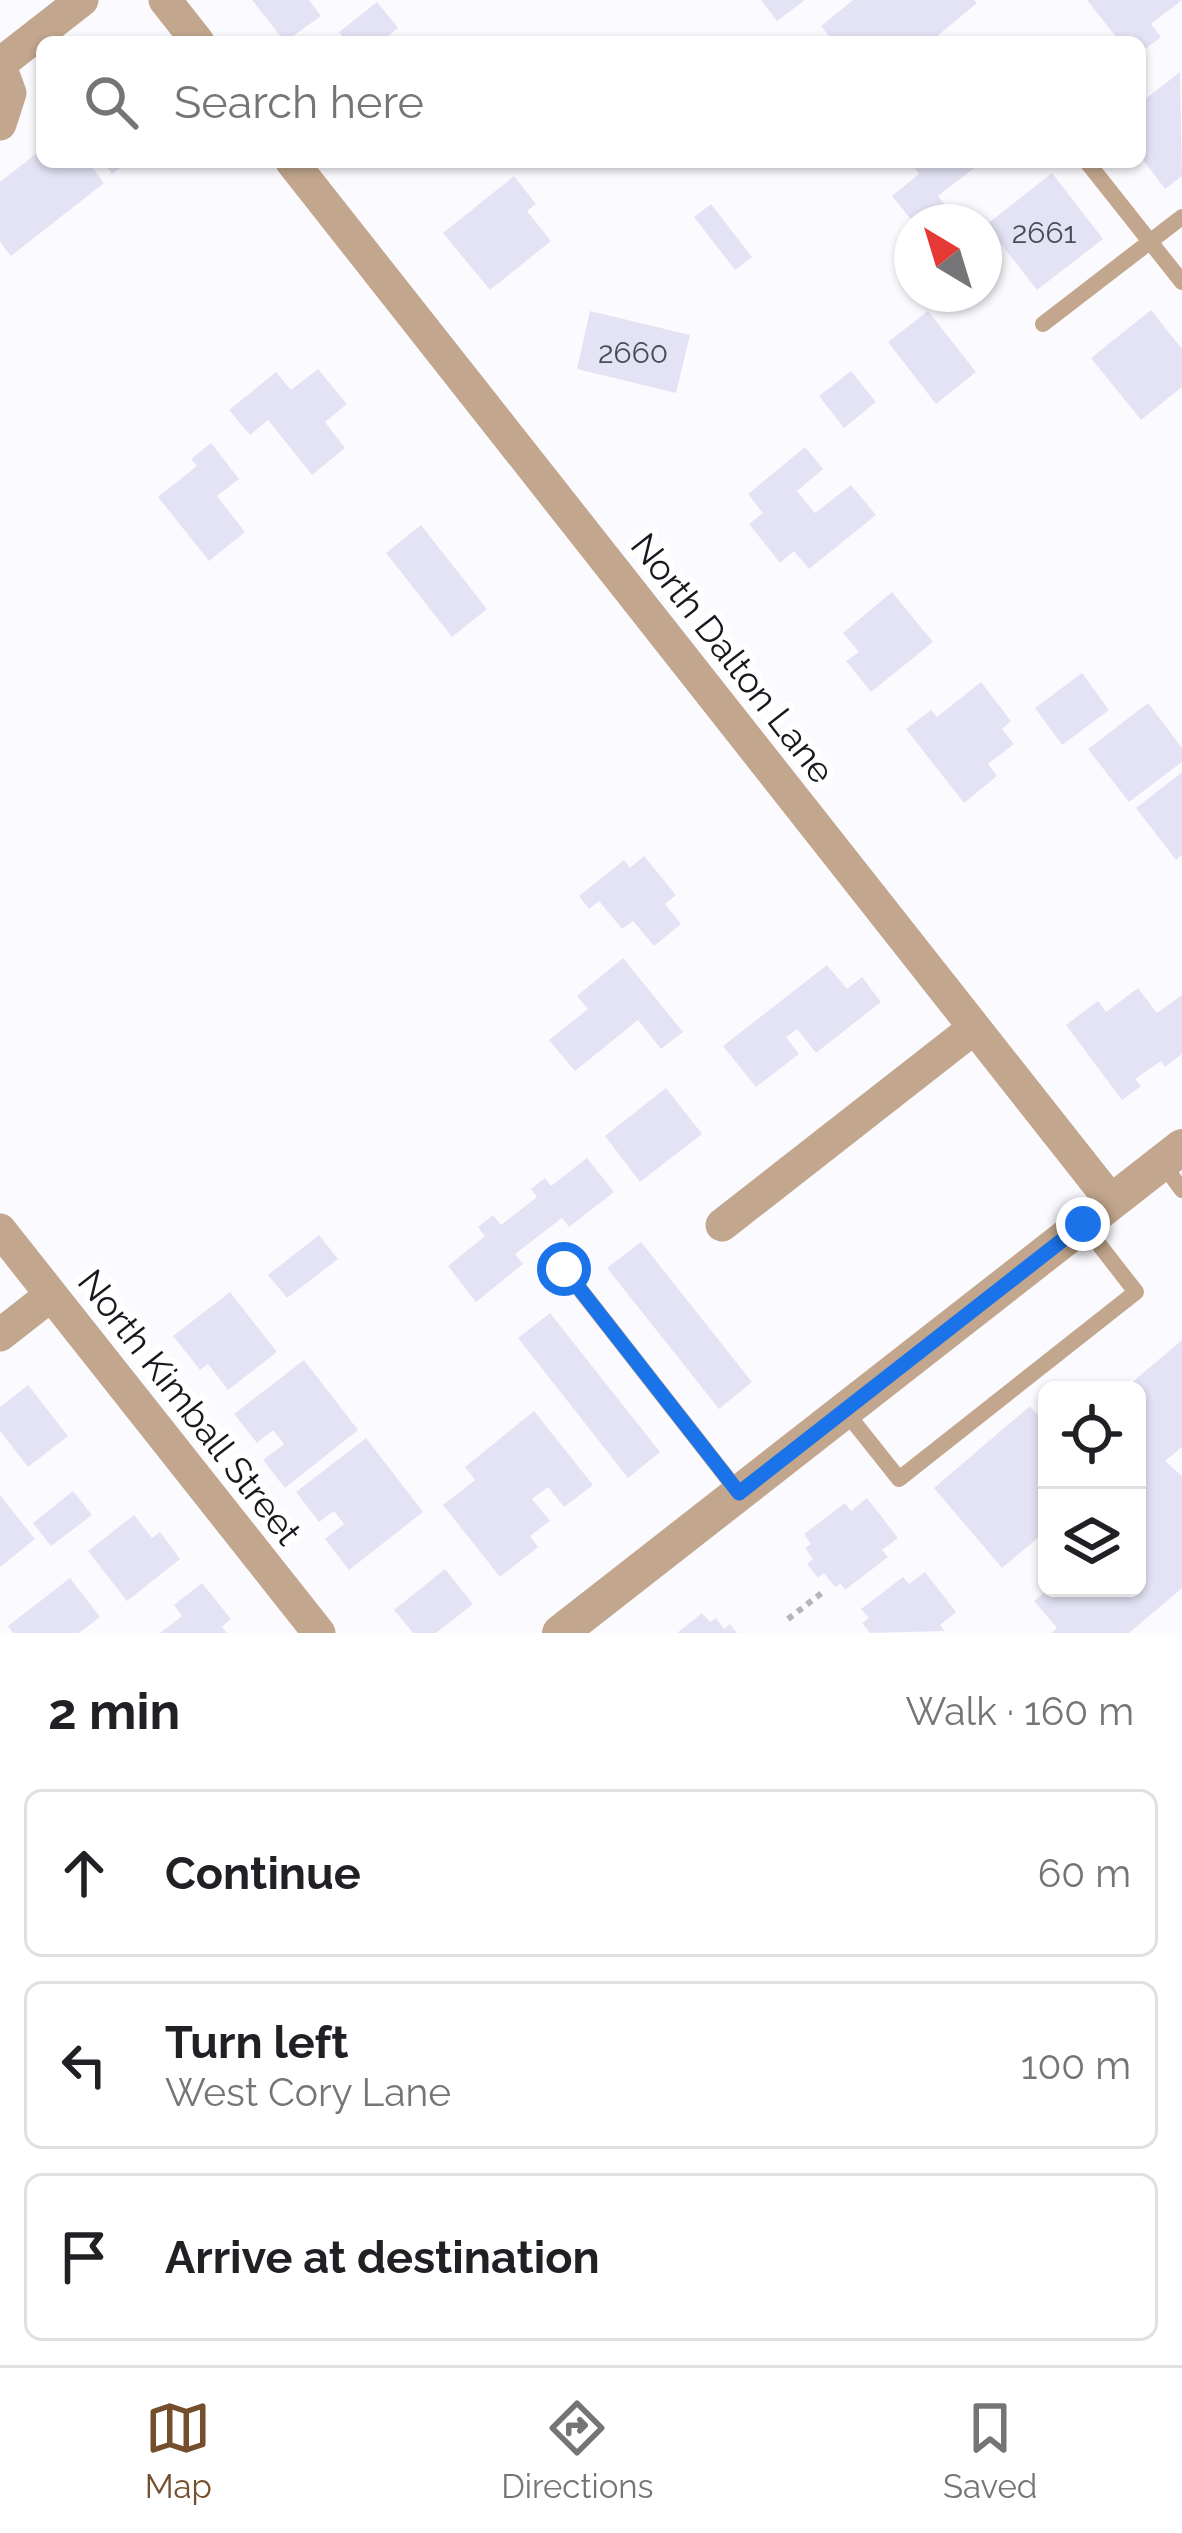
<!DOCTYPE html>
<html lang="en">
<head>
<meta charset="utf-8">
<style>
  body { margin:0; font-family:Raleway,sans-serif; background:#f2f2f2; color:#202124 }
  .controls { position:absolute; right:36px; bottom:36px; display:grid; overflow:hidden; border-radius:18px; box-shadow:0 3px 9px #0004 }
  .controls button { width:108px; height:108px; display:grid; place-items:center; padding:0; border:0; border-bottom:3px solid #e0e0e0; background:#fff; color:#202124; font:60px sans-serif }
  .compass { position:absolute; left:894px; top:204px; width:108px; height:108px; border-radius:50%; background:#fff; box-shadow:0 3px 9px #0004; rotate:322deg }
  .stop { position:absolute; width:36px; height:36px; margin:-27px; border:9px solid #1a73e8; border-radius:50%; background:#fff }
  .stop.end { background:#1a73e8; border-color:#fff; box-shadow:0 3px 12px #0008 }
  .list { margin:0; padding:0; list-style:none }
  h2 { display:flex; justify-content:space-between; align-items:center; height:156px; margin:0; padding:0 48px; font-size:51px }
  h2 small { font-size:39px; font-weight:400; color:#757577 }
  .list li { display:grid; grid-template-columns:78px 1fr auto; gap:36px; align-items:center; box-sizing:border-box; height:168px; margin:0 24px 24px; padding:0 24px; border:3px solid #e0e0e0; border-radius:18px }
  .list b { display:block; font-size:45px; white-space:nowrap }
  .list p { margin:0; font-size:39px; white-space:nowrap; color:#757577 }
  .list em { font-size:39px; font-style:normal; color:#757577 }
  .icon { flex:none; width:66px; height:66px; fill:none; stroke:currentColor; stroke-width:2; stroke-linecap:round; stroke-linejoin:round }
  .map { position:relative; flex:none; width:1182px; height:1633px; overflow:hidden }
  .search { position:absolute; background:#fff; box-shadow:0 3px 9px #0004; left:36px; right:36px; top:36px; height:132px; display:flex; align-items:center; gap:30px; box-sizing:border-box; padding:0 42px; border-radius:18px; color:#757577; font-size:45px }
  .sheet { height:732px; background:#fff }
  nav { display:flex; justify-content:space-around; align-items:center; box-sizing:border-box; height:168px; border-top:3px solid #e0e0e0; background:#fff; font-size:33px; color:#757577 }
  nav a { display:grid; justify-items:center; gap:6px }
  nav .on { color:#754f2c }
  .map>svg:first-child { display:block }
  .building { fill:#e3e3f5 }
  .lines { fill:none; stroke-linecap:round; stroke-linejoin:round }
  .path { stroke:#b6b6ba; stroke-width:6; stroke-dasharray:6 6; stroke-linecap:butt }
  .service { stroke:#c2a68d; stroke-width:16 }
  .minor { stroke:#c2a68d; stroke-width:33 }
  .tertiary { stroke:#c2a68d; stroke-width:36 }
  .route { stroke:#1a73e8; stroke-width:15 }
  .labels { text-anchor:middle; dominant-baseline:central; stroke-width:12; stroke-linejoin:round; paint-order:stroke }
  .number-label { font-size:30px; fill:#4b4b54 }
  .street-label { font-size:36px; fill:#18181e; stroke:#fff }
</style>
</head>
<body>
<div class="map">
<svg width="1182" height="1633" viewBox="0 0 1182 1633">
  <rect width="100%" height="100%" fill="#fbfbff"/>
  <path class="building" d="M252,0H309L321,16L285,42Z
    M761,0H805L777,21Z
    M853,0H974L977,3L930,42H834L821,26Z
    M1087,0H1182L1151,24L1161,37L1140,53V42H1120Z
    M377,2L398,28L380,42H347L339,32Z
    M1180,72L1182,176L1165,189L1140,156V103Z
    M42,149V162H88L104,183L11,256L0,242V182Z
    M103,162H128L112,174Z
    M910,162H982L938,196L958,222H913L892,196L919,174Z
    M1052,173L1103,239L1037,290L986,225Z
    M514,176L536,204L527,211L551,241L490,290L443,233Z
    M711,204L752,257L735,270L694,217Z
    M1151,310L1182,349V387L1141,420L1091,358Z
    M590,311L690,335L676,393L577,369Z
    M928,311L976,372L936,404L888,342Z
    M318,369L347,404L325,422L345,448L312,475L268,420L250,435L229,410L276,372L291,390Z
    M851,371L876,402L844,428L819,396Z
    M211,443L239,479L217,496L245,532L209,561L158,497L197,466L191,459Z
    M805,447L823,469L797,491L815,513L851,485L876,515L809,569L794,551L780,563L749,524L763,513L748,494Z
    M421,525L487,609L452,637L386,553Z
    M892,592L933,642L871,692L846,661L859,652L843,633Z
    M1082,673L1109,710L1062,745L1035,708Z
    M981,682L1011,721L1002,729L1014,744L988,764L997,776L964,803L906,729L931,710L937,717Z
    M1148,703L1182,748V762L1129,802L1088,749Z
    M1182,772V855L1176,860L1136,808Z
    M644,856L676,895L665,904L681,924L654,946L633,921L622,929L599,901L589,909L579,896L624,860L630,868Z
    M623,958L683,1032L661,1049L638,1020L575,1071L549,1040L588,1009L577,996Z
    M827,965L847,989L862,977L881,1002L816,1053L797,1029L786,1037L799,1054L756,1087L723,1046Z
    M1138,988L1157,1013L1182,995V1054L1165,1067L1161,1061L1135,1079L1141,1086L1122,1100L1066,1025L1098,1001L1106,1012Z
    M666,1088L702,1134L640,1182L605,1136Z
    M587,1158L614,1192L569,1227L562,1218L515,1254L523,1264L476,1302L448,1266L485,1236L478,1227L493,1215L501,1225L537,1197L531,1189L545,1178L551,1186Z
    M319,1235L338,1259L287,1298L268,1275Z
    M641,1242L752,1382L719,1409L607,1268Z
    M230,1292L277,1352L228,1390L208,1364L200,1370L173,1336Z
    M550,1313L660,1452L628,1478L518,1338Z
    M1182,1340V1447L1165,1461L1182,1476V1588L1129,1633H1051L1057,1628L1034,1601L1050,1588H1137V1390H1123Z
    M304,1360L358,1430L285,1488L263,1460L284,1444L273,1430L257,1443L234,1414Z
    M28,1385L68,1436L28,1467L0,1431V1407Z
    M1030,1406L1047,1426V1530L1002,1568L934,1488Z
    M534,1411L593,1485L564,1507L548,1487L532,1499L550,1521L530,1536L538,1547L500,1577L443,1505L475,1480L465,1467Z
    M366,1438L423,1512L349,1570L325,1539L344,1524L334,1511L319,1522L296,1492Z
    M73,1491L92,1515L51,1546L33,1523Z
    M0,1495L35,1539L0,1567Z
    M867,1498L898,1538L882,1550L888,1557L845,1590L841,1584L835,1587L824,1573L818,1578L807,1564L813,1559L805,1548L811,1544L804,1534L845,1503L851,1511Z
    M134,1515L152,1538L160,1532L180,1559L127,1601L88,1551Z
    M445,1569L473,1604L436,1633H413L394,1610Z
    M925,1572L956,1612L940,1625L945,1631L870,1633L862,1623L869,1618L861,1609L903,1577L909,1584Z
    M70,1578L100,1617L79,1633H13L8,1626Z
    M202,1583L231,1619L222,1627L227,1633H160L182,1616L174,1605Z
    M702,1613L710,1622L716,1618L724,1629L730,1624L737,1633H677Z"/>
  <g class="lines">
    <path class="path" d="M788,1619L823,1592"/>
    <path class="service" d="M1087,162L1182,282
      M1043,324L1182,217
      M1162,1163L1182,1190
      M564,1269L739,1493
      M845,1411L899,1479L1136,1292L1083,1224"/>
    <path class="minor" d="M165,0L198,42
      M0,64L82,0
      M0,66L10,93L0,124
      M292,162L1112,1202
      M722,1225L974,1028
      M0,1230L319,1633
      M0,1335L51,1295"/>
    <path class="tertiary" d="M560,1633L1182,1147"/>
  </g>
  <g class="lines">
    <path class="route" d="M564,1269L739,1493L1083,1224"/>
  </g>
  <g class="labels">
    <g class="number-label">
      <text x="1044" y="232">2661</text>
      <text x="633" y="352">2660</text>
    </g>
    <g class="street-label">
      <text transform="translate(733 658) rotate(52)">North Dalton Lane</text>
      <text transform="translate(190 1407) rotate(52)">North Kimball Street</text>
    </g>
  </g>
</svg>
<div class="controls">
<button><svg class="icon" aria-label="locate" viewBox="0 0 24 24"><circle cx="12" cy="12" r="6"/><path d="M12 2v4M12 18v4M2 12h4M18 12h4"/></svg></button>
<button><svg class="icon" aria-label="layers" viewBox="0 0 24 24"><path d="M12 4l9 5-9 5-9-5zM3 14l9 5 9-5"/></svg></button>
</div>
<svg class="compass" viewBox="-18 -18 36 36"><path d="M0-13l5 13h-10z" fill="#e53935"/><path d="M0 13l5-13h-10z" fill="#757577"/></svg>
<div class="stop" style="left:564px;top:1269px"></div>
<div class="stop end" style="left:1083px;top:1224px"></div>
<div class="search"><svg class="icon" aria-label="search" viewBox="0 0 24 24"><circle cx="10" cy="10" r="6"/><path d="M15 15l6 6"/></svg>Search here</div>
</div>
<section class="sheet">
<h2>2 min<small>Walk · 160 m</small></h2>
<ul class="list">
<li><svg class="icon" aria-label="ahead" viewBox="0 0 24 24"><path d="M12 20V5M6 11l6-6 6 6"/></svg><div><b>Continue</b></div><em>60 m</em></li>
<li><svg class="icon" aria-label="left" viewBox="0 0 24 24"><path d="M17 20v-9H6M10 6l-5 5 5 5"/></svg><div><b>Turn left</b><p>West Cory Lane</p></div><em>100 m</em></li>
<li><svg class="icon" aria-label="arrive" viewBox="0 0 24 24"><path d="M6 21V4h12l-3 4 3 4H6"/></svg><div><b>Arrive at destination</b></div></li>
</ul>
</section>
<nav>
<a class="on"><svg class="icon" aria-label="map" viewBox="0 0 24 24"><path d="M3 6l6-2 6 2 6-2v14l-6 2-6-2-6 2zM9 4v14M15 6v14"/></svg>Map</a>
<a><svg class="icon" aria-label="directions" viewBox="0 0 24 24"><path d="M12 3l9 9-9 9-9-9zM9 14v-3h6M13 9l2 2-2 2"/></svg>Directions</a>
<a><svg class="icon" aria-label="saved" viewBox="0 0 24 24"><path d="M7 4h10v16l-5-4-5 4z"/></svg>Saved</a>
</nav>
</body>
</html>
